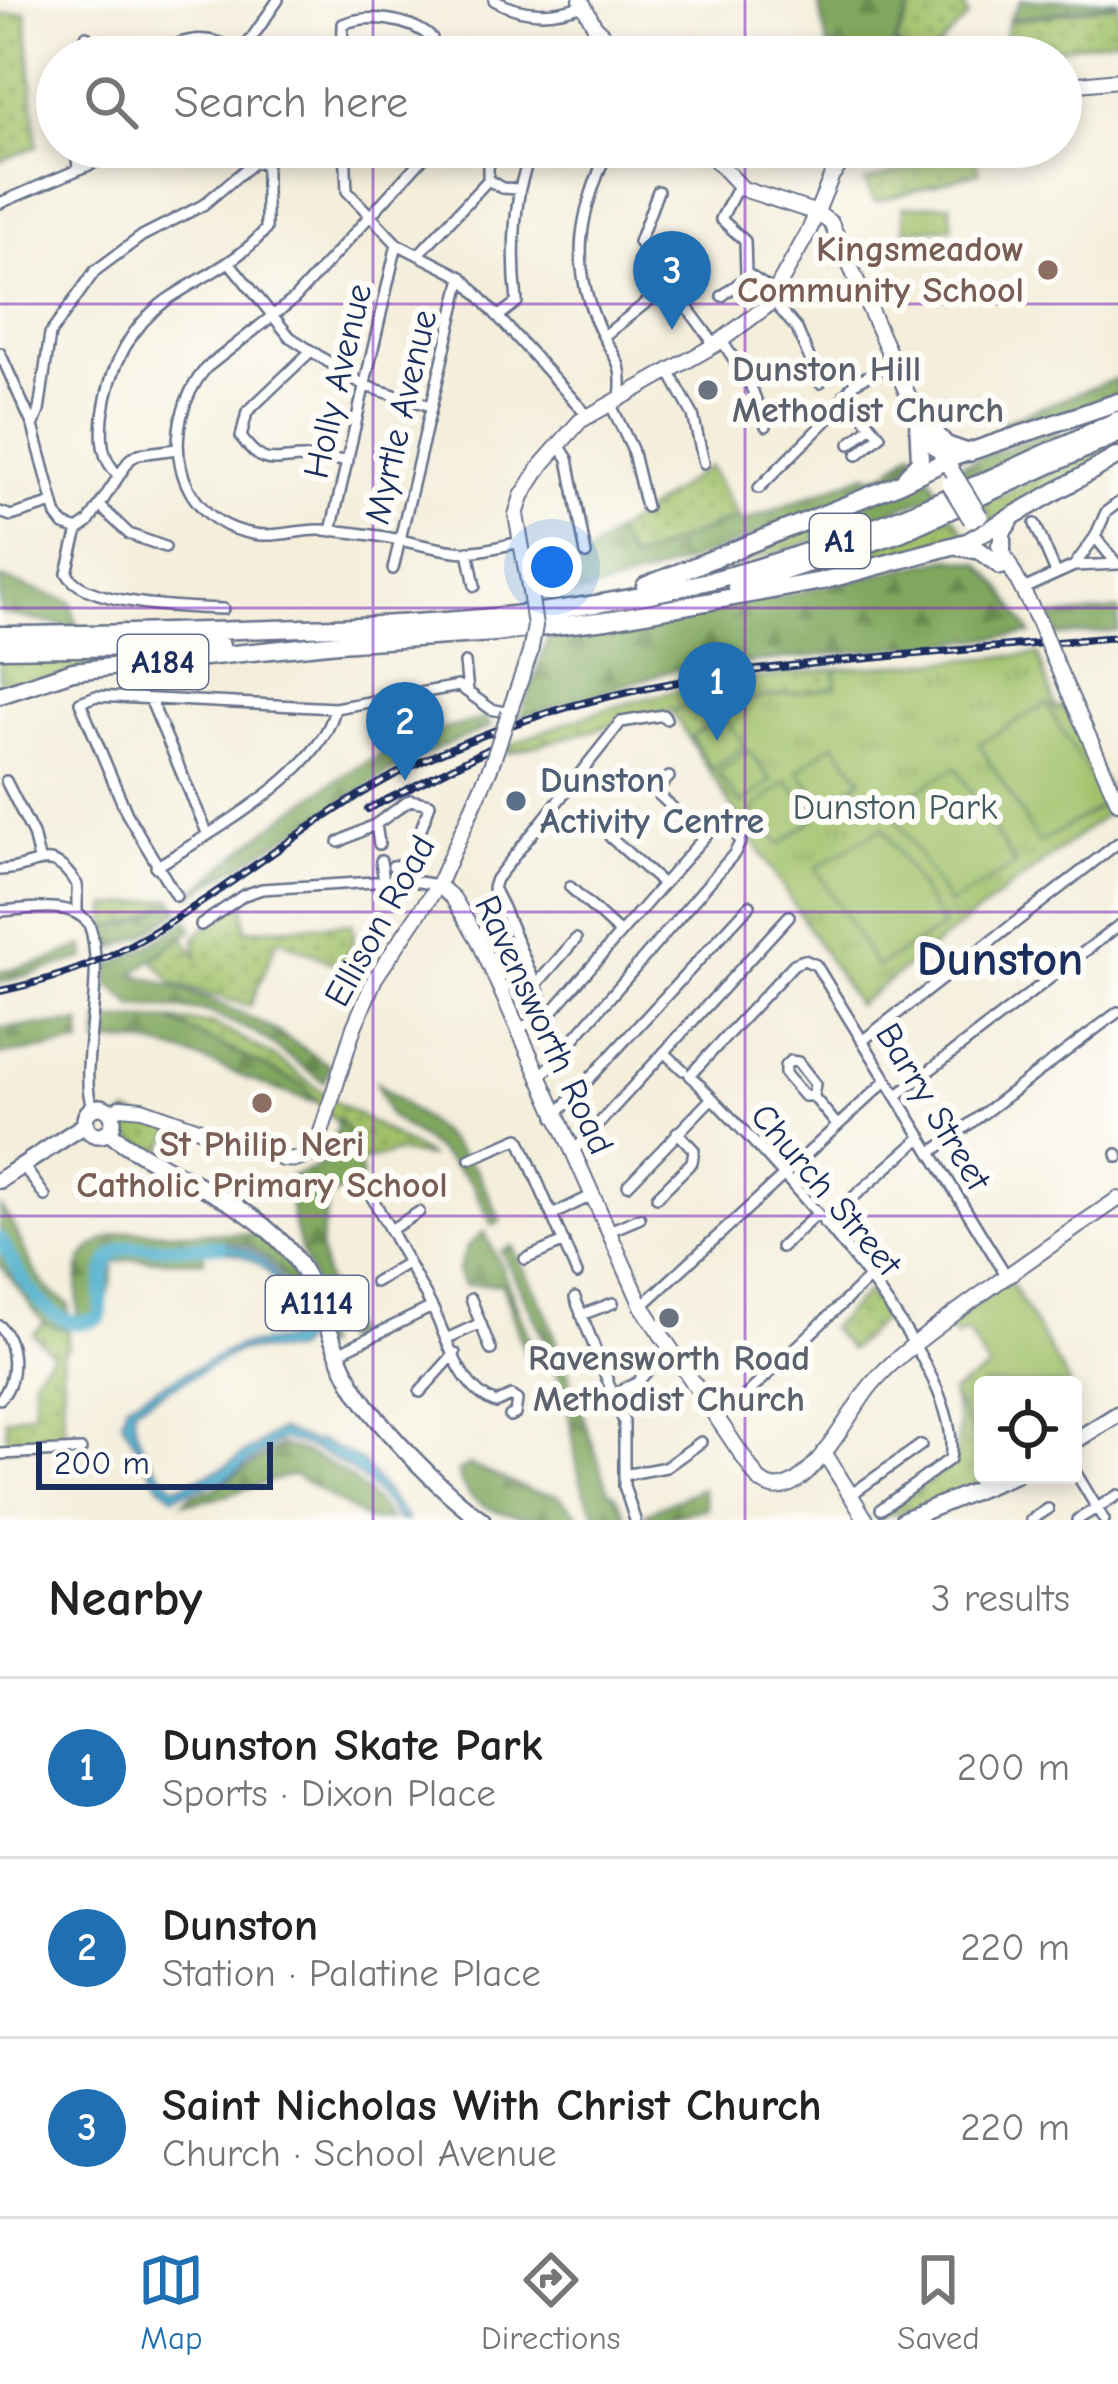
<!DOCTYPE html>
<html lang="en">
<head>
<meta charset="utf-8">
<style>
  body { margin:0; font-family:"Comic Neue",sans-serif; background:#f6f6f6; color:#222 }
  .controls { position:absolute; right:36px; bottom:36px; display:grid; overflow:hidden; border-radius:12px; box-shadow:0 6px 18px #0003 }
  .controls button { width:108px; height:108px; display:grid; place-items:center; padding:0; border:0; border-bottom:3px solid #e0e0e0; background:#fff; color:#222; font:60px sans-serif }
  .scale { position:absolute; left:36px; bottom:30px; width:237px; box-sizing:border-box; padding-left:12px; border:6px solid #1b2f5e; border-top:0; font-size:33px; line-height:42px; white-space:nowrap; color:#1b2f5e; -webkit-text-stroke:9px #fdfcf7; paint-order:stroke }
  .you { position:absolute; left:552px; top:567px; width:42px; height:42px; margin:-30px; border:9px solid #fff; border-radius:50%; background:#1a73e8; box-shadow:0 0 0 18px #1a73e833 }
  .badge { display:grid; place-items:center; width:78px; height:78px; border-radius:50%; background:#1f6fb2; color:#fff; font-size:39px; font-weight:700 }
  .pin { position:absolute; translate:-50% -99px; filter:drop-shadow(0 3px 6px #0008) }
  .pin::after { content:''; position:absolute; top:63px; width:42px; height:36px; background:inherit; clip-path:polygon(0 0,100% 0,50% 100%) }
  .list { margin:0; padding:0; list-style:none }
  h2 { display:flex; justify-content:space-between; align-items:center; height:156px; margin:0; padding:0 48px; font-size:51px }
  h2 small { font-size:39px; font-weight:400; color:#767676 }
  .list li { display:grid; grid-template-columns:78px 1fr auto; gap:36px; align-items:center; box-sizing:border-box; height:180px; padding:0 48px; border-top:3px solid #e0e0e0 }
  .list b { display:block; font-size:45px; white-space:nowrap }
  .list p { margin:0; font-size:39px; white-space:nowrap; color:#767676 }
  .list em { font-size:39px; font-style:normal; color:#767676 }
  .icon { flex:none; width:66px; height:66px; fill:none; stroke:currentColor; stroke-width:2; stroke-linecap:round; stroke-linejoin:round }
  .map { position:relative; flex:none; width:1118px; height:1520px; overflow:hidden }
  .search { position:absolute; background:#fff; box-shadow:0 6px 18px #0003; left:36px; right:36px; top:36px; height:132px; display:flex; align-items:center; gap:30px; box-sizing:border-box; padding:0 42px; border-radius:66px; color:#767676; font-size:45px }
  .sheet { height:696px; background:#fff }
  nav { display:flex; justify-content:space-around; align-items:center; box-sizing:border-box; height:168px; border-top:3px solid #e0e0e0; background:#fff; font-size:33px; color:#767676 }
  nav a { display:grid; justify-items:center; gap:6px }
  nav .on { color:#1f6fb2 }
  .map>svg:first-child { display:block }
  .grass { fill:url(#grass-dots); stroke:#5e7864; stroke-width:3 }
  .forest { fill:url(#forest-firs); stroke:#4e6b5e; stroke-width:3 }
  .park { fill:url(#park-tufts); stroke:#5e7864; stroke-width:3 }
  .pitch { fill:#a1c169; stroke:#5e7864; stroke-width:3 }
  .water { fill:#4dafcc; stroke:#346f95; stroke-width:3 }
  .lines { fill:none; stroke-linecap:round; stroke-linejoin:round }
  .river { stroke:#4dafcc; stroke-width:14 }
  .street-casing { stroke:#67728a; stroke-width:14 }
  .secondary-casing { stroke:#67728a; stroke-width:18 }
  .primary-casing { stroke:#67728a; stroke-width:20 }
  .highway-casing { stroke:#67728a; stroke-width:21 }
  .street { stroke:#fff; stroke-width:9 }
  .secondary { stroke:#fff; stroke-width:14 }
  .primary { stroke:#fff; stroke-width:15 }
  .highway { stroke:#fff; stroke-width:16 }
  .rail-casing { stroke:#1b2f5e; stroke-width:8 }
  .rail { stroke:#fdfcf7; stroke-width:3; stroke-dasharray:9; stroke-linecap:butt }
  .secondary-bridge-casing { stroke:#67728a; stroke-width:18; stroke-linecap:butt }
  .secondary-bridge { stroke:#fff; stroke-width:14 }
  .grid { fill:none; stroke:#7b2cbf; stroke-width:3; stroke-opacity:0.55 }
  .education-dot { fill:#8d6e63; stroke:#fdfcf7; stroke-width:4.5 }
  .worship-dot { fill:#6b7280; stroke:#fdfcf7; stroke-width:4.5 }
  .service-dot { fill:#5c6f8a; stroke:#fdfcf7; stroke-width:4.5 }
  .labels { text-anchor:middle; dominant-baseline:central; stroke-width:12; stroke-linejoin:round; paint-order:stroke }
  .shield { fill:#fdfcf7; stroke:#5f6c8c; stroke-width:3 }
  .shield-label { font-size:33px; font-weight:bold; fill:#1b2f5e }
  .education-label { font-size:36px; font-weight:bold; fill:#785e54; stroke:#fdfcf7; text-anchor:end }
  .worship-label { font-size:36px; font-weight:bold; fill:#5b616d; stroke:#fdfcf7; text-anchor:start }
  .street-label { font-size:36px; fill:#1b2f5e; stroke:#fdfcf7 }
  .service-label { font-size:36px; font-weight:bold; fill:#4e5e75; stroke:#fdfcf7; text-anchor:start }
  .park-label { font-size:36px; fill:#435b61; stroke:#fdfcf7 }
  .district-label { font-size:48px; font-weight:bold; fill:#1b2f5e; stroke:#fdfcf7 }
</style>
</head>
<body>
<div class="map">
<svg width="1118" height="1520" viewBox="0 0 1118 1520">
  <defs>
    <pattern id="grass-dots" width="8" height="8" patternUnits="userSpaceOnUse" patternTransform="scale(3)"><rect width="8" height="8" fill="#a1c169"/><path d="M2 2h.1M6 6h.1" fill="none" stroke="#829d5a" stroke-width="1.8" stroke-linecap="round"/></pattern>
    <pattern id="forest-firs" width="22" height="20" patternUnits="userSpaceOnUse" patternTransform="scale(3)"><rect width="22" height="20" fill="#80a75d"/><path d="M5 1l3.5 6h-7zM16 11l3.5 6h-7z" fill="#688850"/></pattern>
    <pattern id="park-tufts" width="24" height="20" patternUnits="userSpaceOnUse" patternTransform="scale(3)"><rect width="24" height="20" fill="#a1c169"/><path d="M3 7l-1-3M5 7V3M7 7l1-3M15 17l-1-3M17 17v-4M19 17l1-3" fill="none" stroke="#829d5a"/></pattern>
  </defs>
  <rect width="100%" height="100%" fill="#fdfcf7"/>
  <filter id="ink" filterUnits="userSpaceOnUse"><feTurbulence type="fractalNoise" baseFrequency=".00833" numOctaves="2"/><feDisplacementMap in="SourceGraphic" scale="24" xChannelSelector="R" yChannelSelector="G"/><feConvolveMatrix kernelMatrix="1 2 1 2 8 2 1 2 1" color-interpolation-filters="sRGB"/></filter>
  <filter id="wash" filterUnits="userSpaceOnUse"><feTurbulence type="fractalNoise" baseFrequency=".004" numOctaves="4" result="noise"/><feDisplacementMap in="SourceGraphic" scale="48" xChannelSelector="R" yChannelSelector="G"/><feGaussianBlur stdDeviation="2.7" result="paint"/><feColorMatrix in="noise" values="0 0 0 0 0 0 0 0 0 0 0 0 0 0 0 0 0 1.4 0 .05"/><feComposite in="paint" operator="in"/></filter>
  <g filter="url(#wash)">
    <rect width="100%" height="100%" fill="#f4eedb"/>
    <path class="grass" d="M915,0L933,7L940,0H961L968,17L937,49L960,52L1003,42L1009,22L1118,4V38L1007,57H901L906,50L896,44Z
      M26,12L37,146L0,161V15Z
      M973,149L979,172L875,202L865,182Z
      M1118,441V451L993,523L982,504Z
      M709,466L738,516L631,561L615,533Z
      M953,515L967,536L804,580L764,583Z
      M812,525L818,539L706,575L704,570Z
      M131,655L132,659L0,690V656Z
      M836,669V687L671,710L507,753L508,746C624,695 711,681 836,669Z
      M171,898L174,901C151,916 134,925 108,926L107,907Z
      M244,900L245,930L352,923L354,938L342,967L278,939L250,1006L174,984L152,959L183,937L197,957L195,938L203,928Z
      M169,1020L214,1024L275,1057L335,1101L430,1157L396,1152L356,1163C348,1119 326,1119 304,1086Z
      M128,1113L173,1130L160,1156L129,1137L121,1120Z
      M867,1292L887,1315L850,1350L830,1328Z
      M47,1321L68,1330V1347L62,1352L64,1440L6,1448V1419L34,1411V1375L53,1354L33,1334Z
      M951,1393L983,1450V1475H1000L918,1508L877,1518L956,1462L959,1424Z"/>
    <path class="forest" d="M818,0H914L894,44L904,51L899,57H830Z
      M1021,0H1118V2L1009,20Z
      M1118,378V395L990,440L1002,422Z
      M1054,431L1062,438L968,480L958,465Z
      M913,450L915,461L908,471C787,521 668,580 539,602L538,590L565,583L564,574L615,533L631,561L738,516L742,522L867,474L872,477L887,472Z
      M930,476L939,493L818,539L812,525Z
      M950,558L979,563L1002,588L1031,634L673,670L520,718L548,638L666,622Z
      M0,578L71,602L77,628L0,613Z
      M1118,610V631L1057,636L1051,617Z
      M486,718L490,727L412,759L190,896C248,842 333,775 405,742C430,731 460,726 486,718Z
      M174,901L180,910L143,936L103,953L108,926L129,925Z
      M188,919L192,930L133,974C211,996 263,1019 330,1066L324,1082L256,1033L206,1011L133,1006L107,982V968L150,945Z
      M84,946L86,958L0,983V972L47,961Z
      M99,1020H169L304,1086L315,1102C245,1085 170,1031 98,1044Z
      M81,1023V1044L0,1055V1028Z
      M377,1083L438,1130L478,1172L501,1221L492,1225L472,1183L434,1148L389,1115Z
      M339,1119L352,1138L363,1178L329,1197L320,1245L325,1276L352,1335L341,1342C319,1289 284,1234 291,1176C329,1166 331,1156 339,1119Z
      M0,1207C31,1244 21,1274 69,1305L68,1330L44,1323L0,1264Z
      M129,1231L260,1234L283,1252L324,1346L316,1349C302,1336 300,1314 293,1296C276,1257 244,1234 202,1241L204,1261L131,1259L114,1263C110,1295 108,1311 78,1327C78,1273 67,1247 129,1231Z
      M484,1232L500,1264L536,1355L526,1356L502,1284L464,1285L458,1271L467,1247Z
      M512,1246L547,1314L609,1491L615,1494L626,1516L621,1520H601C571,1484 577,1439 565,1396C550,1345 525,1298 501,1251Z
      M281,1445C330,1458 359,1480 390,1520H368L294,1475C255,1482 222,1503 183,1502L192,1494L215,1489Z
      M469,1465L531,1491L557,1495L578,1514L579,1520C540,1520 464,1520 458,1471Z
      M702,1488L707,1508L654,1520L644,1514Z"/>
    <path class="park" d="M1038,654L1056,709L1063,706L1117,806L857,1005L671,710L836,687V669Z"/>
    <path class="pitch" d="M951,204L952,227L905,230L903,207Z
      M1046,704L1106,803L1039,843L979,744Z
      M722,715L744,746L712,770L691,737Z
      M834,743L862,779L826,807L798,771Z
      M748,750L772,781L741,804L718,774Z
      M956,767L1015,865L949,905L890,807Z
      M788,781L816,817L780,845L752,810Z
      M883,827L943,927L876,967L816,868Z
      M1008,1278L1070,1385H983V1451L951,1393L989,1369L967,1332L956,1337L947,1327Z"/>
    <path class="water" d="M206,1242C271,1243 286,1283 303,1338L294,1351L241,1350L135,1407C128,1429 156,1477 177,1487L223,1468L280,1430L316,1443L318,1440L361,1461L407,1520H397C370,1477 331,1451 282,1439L225,1479L173,1496L158,1484L122,1420L127,1403L238,1346L286,1340L294,1334C285,1279 263,1252 206,1249Z"/>
    <g class="lines">
      <path class="river" d="M0,1239C19,1272 53,1343 100,1317C105,1289 95,1257 128,1247L220,1246"/>
    </g>
  </g>
  <g filter="url(#ink)">
    <g class="lines">
      <g class="street-casing">
        <path id="street" d="M494,0C522,16 553,16 583,5
          M86,36L95,57
          M240,55L278,0
          M150,57C183,38 208,31 241,54
          M342,57L343,24C369,13 410,19 432,38V47L424,57
          M674,57L688,50L699,57
          M76,147L78,170
          M345,147L347,191L397,244L462,277L588,416
          M433,147L294,299L206,368C158,425 171,520 254,534C275,538 297,530 318,530C334,530 349,532 364,534C395,537 424,547 455,551C474,554 498,546 518,543
          M609,147C581,213 568,259 599,328C613,358 625,360 620,397
          M488,180L502,188L519,189
          M738,186L721,219L745,241L746,273L767,287
          M658,191L639,242L715,345
          M0,203L131,147
          M418,255L488,180V167L494,154L510,147
          M229,262L290,337L365,386L431,406
          M722,296L748,276
          M772,300L797,329L820,383
          M499,316L517,302C513,266 513,230 519,194C521,178 529,164 530,147
          M604,336L670,284
          M722,341L750,384L766,426
          M311,351L247,412L241,437C266,471 273,457 308,458C321,458 335,460 348,461
          M0,353L33,426L57,516L64,525L78,530
          M670,373L693,415L704,463
          M845,394L880,436L857,455
          M611,405L632,449L646,507
          M33,426L39,411L50,334L95,271L142,236L203,205L253,163L265,162
          M850,444L871,426
          M559,445L568,459L586,554
          M177,449L139,454L130,459L88,523L78,530L67,573C82,605 189,608 223,609
          M119,476C101,459 101,440 103,417C109,369 128,328 168,299C202,276 239,262 266,229V147
          M759,488L829,418L854,383L891,364
          M100,506L129,534L165,547
          M0,512L11,516L53,503
          M1035,524L1056,573
          M331,531L397,244
          M1095,537L1117,564
          M468,551L475,586
          M1074,566L1095,537L1106,512L1118,503
          M393,569L462,277
          M1021,590L1074,566L1118,564
          M465,663L468,691
          M150,699L208,835
          M669,777L660,786L659,795L704,837
          M6,781L33,834L39,859
          M610,837L663,884
          M339,842L376,824
          M379,844L376,824L410,800L430,804L408,865L393,866
          M381,861L384,881
          M156,867C208,834 323,772 335,708
          M0,870C37,869 50,842 77,885V912
          M570,887L620,933
          M176,896L127,814L80,702L96,696L335,708L459,686L491,709L509,713
          M503,908L564,1051
          M0,911C28,910 71,899 89,924C108,975 76,1073 93,1109
          M201,925L244,895L262,889L406,880L438,885
          M478,939L503,908L493,888L496,879L621,722L664,715L666,719
          M490,966L520,951
          M535,986L576,939
          M517,1029L550,1014L713,827L720,822L729,825L741,841L734,854L538,1080
          M862,1041L1118,843
          M664,1052L683,1070
          M813,1096L815,1084L798,1062L790,1061L785,1066V1074L804,1096H813L837,1125
          M896,1096L1118,926
          M554,1117L750,905
          M572,1153L789,916
          M931,1153L1118,1012
          M1117,1154L1118,1157
          M470,1159L519,1138L577,1274
          M22,1164L45,1196
          M628,1185L712,1098
          M657,1197L692,1162L694,1150L677,1132
          M552,1215L591,1196
          M824,1223L922,1137
          M390,1230L419,1212
          M607,1232L640,1218
          M781,1247L817,1214
          M525,1259L564,1242
          M375,1282L407,1263
          M575,1298L624,1422V1486L635,1520
          M471,1299L491,1350
          M642,1306L886,1081
          M432,1307C448,1339 459,1389 496,1403L511,1396L517,1400L515,1414L510,1416
          M581,1315L613,1303
          M0,1326C17,1345 17,1381 0,1399
          M448,1338L481,1323
          M338,1353L432,1307L367,1188
          M420,1392L455,1353
          M613,1394L638,1382L653,1364
          M718,1416L743,1398L867,1280
          M0,1454L81,1450
          M1073,1468L1104,1520
          M624,1475L666,1467L701,1442
          M849,1496L921,1445
          M881,1509L950,1459C968,1360 758,1145 690,1075L794,964L804,960L816,965L1006,1275
          M1031,1520L1048,1509
          M1077,1520L1118,1495"/>
      </g>
      <g class="secondary-casing">
        <path id="secondary" d="M581,0L594,25L622,57
          M1061,86L1118,80
          M703,147L743,189L817,213L831,223L929,442L941,453L958,480
          M999,545L1038,620
          M530,592L516,515L522,496L543,463L580,421L715,345L767,306L809,231L832,175L855,147
          M1053,657L1118,802
          M509,713L530,653
          M438,885L453,898L478,939L642,1306L758,1479C799,1518 849,1410 872,1384C894,1358 923,1338 950,1317C1005,1276 1061,1238 1118,1199
          M110,1112L121,1107L142,1109L283,1159C301,1161 312,1157 319,1139L354,1027L375,978L438,885L491,766
          M824,1452L866,1520"/>
      </g>
      <g class="primary-casing">
        <path id="primary" d="M85 1121a14 14 0 1 1 28 0a14 14 0 1 1-28 0Z
          M108,1132C163,1174 239,1195 286,1247C319,1283 327,1337 350,1380C372,1421 444,1493 482,1520
          M0,1180L86,1124
          M1073,1442L1118,1414
          M903,1520L1014,1475"/>
      </g>
      <g class="highway-casing">
        <path id="highway" d="M911,406L946,445L969,453
          M906,477L920,461L918,420
          M960,547L980,551L1001,566
          M1002,550V532L1010,521
          M645,586L896,485L954,457L1118,402
          M736,587L900,533L1118,434
          M0,635C91,635 182,632 272,629C415,625 557,618 696,584C844,549 980,484 1118,420
          M0,649L221,646
          M0,695L73,671L338,643L494,633L607,620L822,581L967,542L1118,456"/>
      </g>
      <use href="#street" class="street"/>
      <use href="#secondary" class="secondary"/>
      <use href="#primary" class="primary"/>
      <use href="#highway" class="highway"/>
      <g class="rail-casing">
        <path id="rail" d="M368,809L491,748
          M0,991C38,983 77,972 113,954C219,902 307,817 414,765C568,690 722,671 891,656C966,650 1042,643 1118,637"/>
      </g>
      <use href="#rail" class="rail"/>
      <g class="secondary-bridge-casing">
        <path id="secondary-bridge" d="M958,480L980,516
          M949,484L971,520
          M1038,620L1053,657
          M530,653L535,626L530,592
          M491,766L509,713"/>
      </g>
      <use href="#secondary-bridge" class="secondary-bridge"/>
    </g>
  </g>
  <path class="grid" d="M373,0V57M745,0V57M373,147V1520M745,147V1520M0,304H1118M0,608H1118M0,912H1118M0,1216H1118"/>
  <g class="education-dot">
    <circle cx="1048" cy="270" r="12"/>
    <circle cx="262" cy="1103" r="12"/>
  </g>
  <g class="worship-dot">
    <circle cx="708" cy="390" r="12"/>
    <circle cx="669" cy="1318" r="12"/>
  </g>
  <circle class="service-dot" cx="516" cy="801" r="12"/>
  <g class="labels">
    <g class="shield">
      <rect x="810" y="514" width="60" height="54" rx="9"/>
      <rect x="118" y="635" width="90" height="54" rx="9"/>
      <rect x="266" y="1276" width="102" height="54" rx="9"/>
    </g>
    <g class="shield-label">
      <text x="840" y="541">A1</text>
      <text x="163" y="662">A184</text>
      <text x="317" y="1303">A1114</text>
    </g>
    <g class="education-label">
      <text x="1024" y="249">Kingsmeadow<tspan x="1024" dy="41">Community School</tspan></text>
      <text x="262" y="1144" text-anchor="middle">St Philip Neri<tspan x="262" dy="41">Catholic Primary School</tspan></text>
    </g>
    <g class="worship-label">
      <text x="732" y="369">Dunston Hill<tspan x="732" dy="41">Methodist Church</tspan></text>
      <text x="669" y="1358" text-anchor="middle">Ravensworth Road<tspan x="669" dy="41">Methodist Church</tspan></text>
    </g>
    <g class="street-label">
      <text transform="translate(338 381) rotate(-77)">Holly Avenue</text>
      <text transform="translate(401 417) rotate(-77)">Myrtle Avenue</text>
      <text transform="translate(380 921) rotate(-61)">Ellison Road</text>
      <text transform="translate(544 1025) rotate(65)">Ravensworth Road</text>
      <text transform="translate(933 1107) rotate(59)">Barry Street</text>
      <text transform="translate(826 1190) rotate(50)">Church Street</text>
    </g>
    <g class="service-label">
      <text x="540" y="780">Dunston<tspan x="540" dy="41">Activity Centre</tspan></text>
    </g>
    <g class="park-label">
      <text x="895" y="807">Dunston Park</text>
    </g>
    <g class="district-label">
      <text x="1000" y="959">Dunston</text>
    </g>
  </g>
</svg>
<div class="controls">
<button><svg class="icon" aria-label="locate" viewBox="0 0 24 24"><circle cx="12" cy="12" r="6"/><path d="M12 2v4M12 18v4M2 12h4M18 12h4"/></svg></button>
</div>
<div class="scale">200 m</div>
<div class="you"></div>
<div class="pin badge" style="left:717px;top:741px">1</div>
<div class="pin badge" style="left:405px;top:781px">2</div>
<div class="pin badge" style="left:672px;top:330px">3</div>
<div class="search"><svg class="icon" aria-label="search" viewBox="0 0 24 24"><circle cx="10" cy="10" r="6"/><path d="M15 15l6 6"/></svg>Search here</div>
</div>
<section class="sheet">
<h2>Nearby<small>3 results</small></h2>
<ul class="list">
<li><span class="badge">1</span><div><b>Dunston Skate Park</b><p>Sports · Dixon Place</p></div><em>200 m</em></li>
<li><span class="badge">2</span><div><b>Dunston</b><p>Station · Palatine Place</p></div><em>220 m</em></li>
<li><span class="badge">3</span><div><b>Saint Nicholas With Christ Church</b><p>Church · School Avenue</p></div><em>220 m</em></li>
</ul>
</section>
<nav>
<a class="on"><svg class="icon" aria-label="map" viewBox="0 0 24 24"><path d="M3 6l6-2 6 2 6-2v14l-6 2-6-2-6 2zM9 4v14M15 6v14"/></svg>Map</a>
<a><svg class="icon" aria-label="directions" viewBox="0 0 24 24"><path d="M12 3l9 9-9 9-9-9zM9 14v-3h6M13 9l2 2-2 2"/></svg>Directions</a>
<a><svg class="icon" aria-label="saved" viewBox="0 0 24 24"><path d="M7 4h10v16l-5-4-5 4z"/></svg>Saved</a>
</nav>
</body>
</html>
